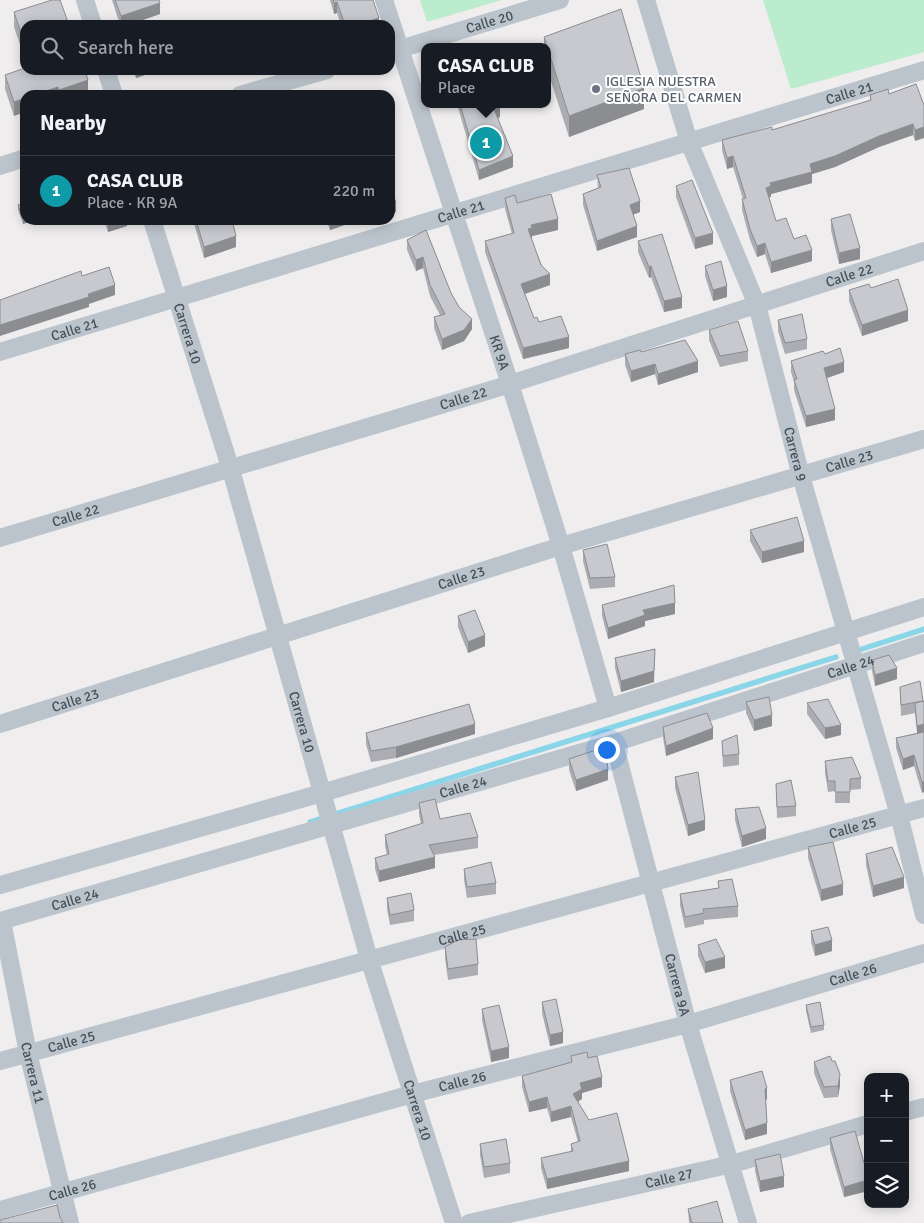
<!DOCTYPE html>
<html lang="en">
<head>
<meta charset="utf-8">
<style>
  body { margin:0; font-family:Signika,sans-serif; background:#20242c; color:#f1f3f6 }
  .controls { position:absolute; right:15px; bottom:15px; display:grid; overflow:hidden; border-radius:10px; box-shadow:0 2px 12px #0003 }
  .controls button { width:45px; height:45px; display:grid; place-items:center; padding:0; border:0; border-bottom:1px solid #363941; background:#171b24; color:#f1f3f6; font:25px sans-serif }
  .you { position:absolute; left:606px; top:749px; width:18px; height:18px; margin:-12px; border:4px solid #fff; border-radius:50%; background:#1a73e8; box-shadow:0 0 0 8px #1a73e833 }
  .badge { display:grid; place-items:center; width:32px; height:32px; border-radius:50%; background:#2563eb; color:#fff; font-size:16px; font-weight:700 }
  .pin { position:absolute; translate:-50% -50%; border:2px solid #fff; box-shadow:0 1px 5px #0006 }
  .popup { position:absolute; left:421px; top:43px; width:130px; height:65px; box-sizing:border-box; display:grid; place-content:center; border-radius:10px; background:#171b24; filter:drop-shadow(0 1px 4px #0005); font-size:16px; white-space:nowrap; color:#9ea1a6 }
  .popup b { font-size:19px; color:#f1f3f6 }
  .popup::after { content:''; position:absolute; left:50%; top:100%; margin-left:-10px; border:10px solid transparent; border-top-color:#171b24 }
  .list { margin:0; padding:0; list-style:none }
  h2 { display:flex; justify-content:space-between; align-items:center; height:65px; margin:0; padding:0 20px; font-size:21px }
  h2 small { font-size:16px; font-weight:400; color:#9ea1a6 }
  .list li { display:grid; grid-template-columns:32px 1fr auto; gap:15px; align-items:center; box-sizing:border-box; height:70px; padding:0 20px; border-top:1px solid #363941 }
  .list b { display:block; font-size:19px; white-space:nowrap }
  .list p { margin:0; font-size:16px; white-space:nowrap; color:#9ea1a6 }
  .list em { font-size:16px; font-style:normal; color:#9ea1a6 }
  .icon { flex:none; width:28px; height:28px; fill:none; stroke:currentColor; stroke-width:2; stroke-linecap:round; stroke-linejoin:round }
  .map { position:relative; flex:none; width:924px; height:1223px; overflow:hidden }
  .search { position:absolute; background:#171b24; box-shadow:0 2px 12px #0003; left:20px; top:20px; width:375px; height:55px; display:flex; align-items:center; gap:12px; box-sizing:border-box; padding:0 18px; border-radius:15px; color:#9ea1a6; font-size:19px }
  .panel { position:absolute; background:#171b24; box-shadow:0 2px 12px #0003; left:20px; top:90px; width:375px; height:135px; border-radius:15px }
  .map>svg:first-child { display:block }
  .green { fill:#bcecce }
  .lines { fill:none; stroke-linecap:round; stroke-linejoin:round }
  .stream { stroke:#8ad6e8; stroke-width:5.5 }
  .minor { stroke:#bbc4cc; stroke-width:18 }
  .wall { fill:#abadb2 }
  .shaded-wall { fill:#8b8d91 }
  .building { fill:#c7c9cf; stroke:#8b8d91 }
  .worship-dot { fill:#6b7280; stroke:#fff; stroke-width:2 }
  .labels { text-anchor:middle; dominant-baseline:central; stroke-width:4; stroke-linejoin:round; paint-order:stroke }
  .street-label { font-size:14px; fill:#465059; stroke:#fff }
  .worship-label { font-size:14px; fill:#5b616d; stroke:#fff; text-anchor:start }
</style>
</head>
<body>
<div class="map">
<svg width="924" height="1223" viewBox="0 0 924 1223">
  <rect width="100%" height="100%" fill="#efeded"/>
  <path class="green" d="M420,0H502L427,22Z
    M763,0H924V52L791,89Z"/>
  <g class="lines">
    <path class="stream" d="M862,649L924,629
      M310,822L836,657"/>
    <g class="minor">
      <path d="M85,0L93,25"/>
      <path id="s1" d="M384,0L510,384L561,546L608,708"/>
      <path id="s2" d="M646,0L689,142L757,305L801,476L899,815L924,915"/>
      <path id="s3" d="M390,52L560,0"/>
      <path d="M106,70L114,95"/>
      <path d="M240,95L327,70"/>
      <path d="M0,166L25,158"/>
      <path id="s4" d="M152,220L231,470L369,959L454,1223"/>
      <path id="s5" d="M0,352L924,70"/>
      <path id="s6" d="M0,538L510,384L924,251"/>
      <path id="s7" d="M0,724L561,546L924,439"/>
      <path id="s8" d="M614,743L688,1024L748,1223"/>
      <path d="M0,885L322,793L608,708L924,607"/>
      <path id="s9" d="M0,921L614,743L924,643"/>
      <path id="s10" d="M2,921L28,1053L70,1223"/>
      <path id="s11" d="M0,1061L924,808"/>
      <path d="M905,1112L924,1107"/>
      <path id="s12" d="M0,1210L412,1094L688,1024L924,953"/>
      <path id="s13" d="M469,1223L732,1164L868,1124"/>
    </g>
  </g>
  <path class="wall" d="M112,0H159L160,14L128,25H120Z
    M330,0H373L379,25H341L337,13L334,14Z
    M14,12L25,25V59L14,27Z
    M544,37L644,109L569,137L547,69V47H544Z
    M133,70H160L136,78Z
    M5,75L88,95H25L14,116L5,89Z
    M916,84L915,141L913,135L879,147L835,167L812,174V183L771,194V197H769L776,221L794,239L812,261L771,273L765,254L757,257L750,240L742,210V199H743L733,167L727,169L722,150V140L772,130L870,101V95L889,94Z
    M457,104H499L500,117L498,118L513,167L479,180Z
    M597,175L640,212L633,214L637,237L597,251L583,205V194L598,188Z
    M676,186L713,244L695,249L676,197Z
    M505,198L517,203L558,230L532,236V239H531L550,285L525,294L534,318L569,348L523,359L485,252V241L512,234L505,209Z
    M25,202L23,224L18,210V205Z
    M831,219L860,259L839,264L831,230Z
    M104,220H127V226L108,232Z
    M193,220H232L236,247L204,258Z
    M326,220H359L330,230Z
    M426,230L451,293L472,329L464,341L442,350L434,328V317L440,315L430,296L423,268L416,271L407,250V240Z
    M638,241L682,308L664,312L651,277L649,278L638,252Z
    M705,266L727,297L713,301L705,276Z
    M871,288L908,321L862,336L849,301V290Z
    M778,320L807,339V349L785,354L778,331Z
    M709,330L748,351V361L720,367L709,340Z
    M641,352L698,372L658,385L655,374L631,382L625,365V354Z
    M825,354L844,372L827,378L835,420L806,427L794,390V382L791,372V361Z
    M750,530L804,552L762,563L750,541Z
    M583,550L615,577V587L590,589L583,561Z
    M602,605L675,614L645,621V626L608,639L602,616Z
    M458,616L485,646L468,653L458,627Z
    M615,658L654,682L621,692L615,668Z
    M872,660L897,679L875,686L872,671Z
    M900,687L923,702L922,793L914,766L903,770L896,748V738L917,733L915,713L901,716Z
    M746,702L772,726L754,731L746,713Z
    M807,703L841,735L825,739L807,714Z
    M663,727L713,739L666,756L663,738Z
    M366,733L475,734L396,758L371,762L366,744Z
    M722,741L739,754V765L723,767Z
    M569,759L608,780L576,791L569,770Z
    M825,761L861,778V789L850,790V803H835V791L828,792L825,772Z
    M675,777L705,830L688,836L675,788Z
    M776,784L796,806V816L777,818Z
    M419,803L440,819L478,837V848L434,855L435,868L379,882L375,869V858L387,855L385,846V835L421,824L419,814Z
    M735,809L766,839L742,847L735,820Z
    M808,847L843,895L821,901L808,858Z
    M866,854L904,888L873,897L866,865Z
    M464,869L496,883V894L467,898L464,880Z
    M718,881L738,906V917L704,920V924L685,928L680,905V894L718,888Z
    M387,898L414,910V921L390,925L387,909Z
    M811,931L832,951L815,956L811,942Z
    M698,945L725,968L705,973L698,956Z
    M445,947L478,964V975L448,980L445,958Z
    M542,1002L563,1043L550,1046L542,1013Z
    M806,1005L824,1025V1030L811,1033L806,1011Z
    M482,1009L509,1058L491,1062L482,1020Z
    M571,1056L588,1058L602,1087L582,1093V1099L578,1102L589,1120L629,1171L547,1189L541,1168V1158L571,1152V1144L578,1142L571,1117L551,1122L547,1108L529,1112L522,1087V1076L571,1062Z
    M814,1062L840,1085L838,1097L824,1098L814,1073Z
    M730,1080L767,1099L766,1100L767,1134L745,1140L730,1091Z
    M830,1138L868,1177V1191L844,1197L830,1149Z
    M480,1144L510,1163V1173L484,1178L480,1155Z
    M755,1160L784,1187L760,1192L755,1171Z
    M688,1209L723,1223H689Z"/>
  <path class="shaded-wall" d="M337,2V13L334,14V3Z
    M160,3V14L128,25H121V16Z
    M379,18V25H358Z
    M136,70H160L136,78Z
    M240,70H248L240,73Z
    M88,80V95H59V90Z
    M58,87V95H34Z
    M644,88V109L569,137V116Z
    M25,98V112L14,116V102Z
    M500,106V117L494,120V109Z
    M913,124V135L879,147L835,167L812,174V183L771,194V197L766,198V188L770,183L810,164L879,136Z
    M924,127V138L915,141V130Z
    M513,156V167L479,180V170Z
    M733,156V167L727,169V158Z
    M640,201V212L630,216V205Z
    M396,203V212L390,214V205Z
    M25,218V220H36L23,224V219Z
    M558,219V230L532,236V239L528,240V229L531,225Z
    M111,220H127V226L108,232V221Z
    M333,220H359L330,230V221Z
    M637,226V237L597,251V241Z
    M713,233V244L695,249V238Z
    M236,236V247L204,258V247Z
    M765,243V254L757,257V246Z
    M860,248V259L839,264V253Z
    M812,250V261L771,273V262Z
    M423,257V268L416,271V260Z
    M651,266V277L649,278V267Z
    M550,274V285L521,295V284Z
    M115,285V295L89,304V307L0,336V325Z
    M727,286V297L713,301V290Z
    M682,297V308L664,312V301Z
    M908,310V321L862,336V325Z
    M472,319V329L464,341L442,350V339Z
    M569,337V348L523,359V348Z
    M698,361V372L658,385V374Z
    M844,362V372L824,379V368Z
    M655,364V374L631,382V371Z
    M835,409V420L806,427V416Z
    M804,541V552L762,563V552Z
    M675,603V614L645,621V626L608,639V628L643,610Z
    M485,635V646L468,653V642Z
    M655,649L654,682L621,692V681Z
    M897,668V679L875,686V675Z
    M772,715V726L754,731V720Z
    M475,724V734L396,758V747Z
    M924,724V735L917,737V726Z
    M841,725V735L825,739V728Z
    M713,728V739L666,756V746Z
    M914,755V766L903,770V759Z
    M608,769V780L576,791V780Z
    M922,782H924V792L922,793Z
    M705,820V830L688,836V825Z
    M766,828V839L742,847V836Z
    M435,857V868L379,882V871Z
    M904,877V888L873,897V886Z
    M843,884V895L821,901V890Z
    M832,940V951L815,956V945Z
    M725,957V968L705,973V962Z
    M563,1032V1043L550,1046V1035Z
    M509,1047V1058L491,1062V1051Z
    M840,1074V1085L838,1097V1086Z
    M602,1077V1087L582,1093V1099L573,1104V1094L580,1083Z
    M767,1088V1099L765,1100V1089Z
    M547,1097V1108L529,1112V1102Z
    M571,1106V1117L551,1122V1112Z
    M767,1123V1134L745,1140V1130Z
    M629,1161V1171L547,1189V1179Z
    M784,1176V1187L760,1192V1181Z
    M868,1180V1191L844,1197V1187Z"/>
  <path class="building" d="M52,0H60L69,25H25V45L14,12Z
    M115,0H159L160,3L121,16Z
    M333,0H373L379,18L358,25H345L337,2L334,3Z
    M621,9L644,88L569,116L544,37Z
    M25,68V70H85L88,80L59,90L58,87L34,95H25V98L14,102L5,75Z
    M916,84L924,105V127L915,130L913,124L879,136L835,156L810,164L812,172L770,183L771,186L766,188L776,221L786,218L794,239L806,235L812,250L771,262L765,243L757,246L750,229L742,199L746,198L733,156L727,158L722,140L772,127V130L871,100L870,95L888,89L889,94Z
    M460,104H499L500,106L494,109L513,156L479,170Z
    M629,168L640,201L630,205L637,226L597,241L583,194L601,187L597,175Z
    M692,180L713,233L695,238L676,186Z
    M390,185L396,203L390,205Z
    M551,194L558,219L531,225L532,228L528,229L541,265L550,274L521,284L534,318L537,317L539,322L561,316L569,337L523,348L485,241L514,233L505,198L515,195L517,203Z
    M25,202V218L23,219L18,205Z
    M850,214L860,248L839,253L831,219Z
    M196,220H232L236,236L204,247Z
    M426,230L451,293L459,307L472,319L464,330L442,339L434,317L445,314L430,285L423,257L416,260L407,240Z
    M662,234L682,297L664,301L651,266L649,267L638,241Z
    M721,261L727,286L713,290L705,266Z
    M109,267L115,285L88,294L89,297L0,325V300L81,271L82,276Z
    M898,279L908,310L862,325L849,290L869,284L871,288Z
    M802,314L807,339L785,343L778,320Z
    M738,321L748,351L720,356L709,330Z
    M685,340L698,361L658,374L655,364L631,371L625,354L640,350L641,352Z
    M840,348L844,362L824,368L835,409L806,416L794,380L797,379L791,361L823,351L825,354Z
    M797,517L804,541L762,552L750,530Z
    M607,544L615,577L590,578L583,550Z
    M674,585L675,603L643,610L645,615L608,628L602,605Z
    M475,610L485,635L468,642L458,616Z
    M655,649L654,671L621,681L615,658Z
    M889,655L897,668L875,675L872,660Z
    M920,681L923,701L901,705L900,687Z
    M769,697L772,715L754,720L746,702Z
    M828,699L841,725L825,728L807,703Z
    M924,701V724L917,726L915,703Z
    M469,704L475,724L396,747L371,751L366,733Z
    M707,713L713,728L666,746L663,727Z
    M924,732V782H922L914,755L903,759L896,738Z
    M737,735L739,754L723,756L722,741Z
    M605,747L608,769L576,780L569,759Z
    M852,757L861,778L850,779V792H835V781H828L825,761Z
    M698,772L705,820L688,825L675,777Z
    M791,780L796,806L777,807L776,784Z
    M435,799L440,819L470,813L478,837L429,845L435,857L379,871L375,858L389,854L385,835L423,823L419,803Z
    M759,807L766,828L742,836L735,809Z
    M833,842L843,884L821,890L808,847Z
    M892,847L904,877L873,886L866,854Z
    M491,862L496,883L467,887L464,869Z
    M732,879L738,906L703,909L704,913L685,917L680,894L719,888L718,881Z
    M411,893L414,910L390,915L387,898Z
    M828,927L832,940L815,945L811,931Z
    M476,939L478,964L448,969L445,947L458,940Z
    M716,939L725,957L705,962L698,945Z
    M556,999L563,1032L550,1035L542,1002Z
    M820,1002L824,1025L811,1027L806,1005Z
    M499,1005L509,1047L491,1051L482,1009Z
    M587,1052L588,1058L597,1056L602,1077L580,1083L582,1089L573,1094L589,1120L617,1113L629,1161L547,1179L541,1158L573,1151L571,1144L580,1141L571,1106L551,1112L547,1097L529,1102L522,1076L572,1062L571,1056Z
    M830,1056L832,1061H835L840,1074L838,1086L824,1087L814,1062Z
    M762,1071L767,1088L765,1089L767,1123L745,1130L730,1080Z
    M855,1131L868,1177V1180L844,1187L830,1138Z
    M506,1139L510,1163L484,1167L480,1144Z
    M780,1154L784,1176L760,1181L755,1160Z
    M717,1201L723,1223H692L688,1209Z
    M57,1205L60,1217L63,1223H0V1220Z"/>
  <circle class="worship-dot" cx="596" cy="89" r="5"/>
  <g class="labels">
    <g class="street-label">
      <text stroke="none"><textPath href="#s3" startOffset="104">Calle 20</textPath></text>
      <text stroke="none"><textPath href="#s5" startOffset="888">Calle 21</textPath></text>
      <text stroke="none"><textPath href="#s5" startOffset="482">Calle 21</textPath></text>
      <text stroke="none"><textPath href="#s6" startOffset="889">Calle 22</textPath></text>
      <text stroke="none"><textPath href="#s5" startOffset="78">Calle 21</textPath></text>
      <text stroke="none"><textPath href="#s4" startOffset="119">Carrera 10</textPath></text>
      <text stroke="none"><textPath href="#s1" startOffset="371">KR 9A</textPath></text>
      <text stroke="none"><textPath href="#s6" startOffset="484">Calle 22</textPath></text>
      <text stroke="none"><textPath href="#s2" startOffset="479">Carrera 9</textPath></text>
      <text stroke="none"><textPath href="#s7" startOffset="889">Calle 23</textPath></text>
      <text stroke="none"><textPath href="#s6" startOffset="79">Calle 22</textPath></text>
      <text stroke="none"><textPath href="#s7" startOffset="484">Calle 23</textPath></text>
      <text stroke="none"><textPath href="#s9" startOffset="888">Calle 24</textPath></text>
      <text stroke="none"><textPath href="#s7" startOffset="79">Calle 23</textPath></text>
      <text stroke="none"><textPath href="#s4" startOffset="524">Carrera 10</textPath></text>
      <text stroke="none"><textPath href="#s9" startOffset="482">Calle 24</textPath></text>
      <text stroke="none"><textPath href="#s11" startOffset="884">Calle 25</textPath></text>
      <text stroke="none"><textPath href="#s9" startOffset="78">Calle 24</textPath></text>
      <text stroke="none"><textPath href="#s11" startOffset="479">Calle 25</textPath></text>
      <text stroke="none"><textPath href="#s12" startOffset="885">Calle 26</textPath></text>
      <text stroke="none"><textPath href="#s8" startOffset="250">Carrera 9A</textPath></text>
      <text stroke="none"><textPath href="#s11" startOffset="74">Calle 25</textPath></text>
      <text stroke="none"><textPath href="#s10" startOffset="155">Carrera 11</textPath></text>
      <text stroke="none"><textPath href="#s12" startOffset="480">Calle 26</textPath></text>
      <text stroke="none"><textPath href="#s4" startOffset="929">Carrera 10</textPath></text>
      <text stroke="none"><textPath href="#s13" startOffset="205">Calle 27</textPath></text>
      <text stroke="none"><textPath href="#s12" startOffset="75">Calle 26</textPath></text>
    </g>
    <g class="worship-label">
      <text x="606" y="81">IGLESIA NUESTRA<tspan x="606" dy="16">SEÑORA DEL CARMEN</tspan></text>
    </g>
  </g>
</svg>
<div class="controls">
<button>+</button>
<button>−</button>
<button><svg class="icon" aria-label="layers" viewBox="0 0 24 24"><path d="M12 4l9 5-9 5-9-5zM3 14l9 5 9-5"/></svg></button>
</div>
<div class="you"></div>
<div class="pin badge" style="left:486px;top:143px;background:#0f9aa8">1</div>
<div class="popup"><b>CASA CLUB</b>Place</div>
<div class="search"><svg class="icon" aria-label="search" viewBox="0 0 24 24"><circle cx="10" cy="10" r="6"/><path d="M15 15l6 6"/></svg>Search here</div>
<section class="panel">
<h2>Nearby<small></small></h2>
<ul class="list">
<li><span class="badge" style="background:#0f9aa8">1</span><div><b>CASA CLUB</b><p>Place · KR 9A</p></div><em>220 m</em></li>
</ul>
</section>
</div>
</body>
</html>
